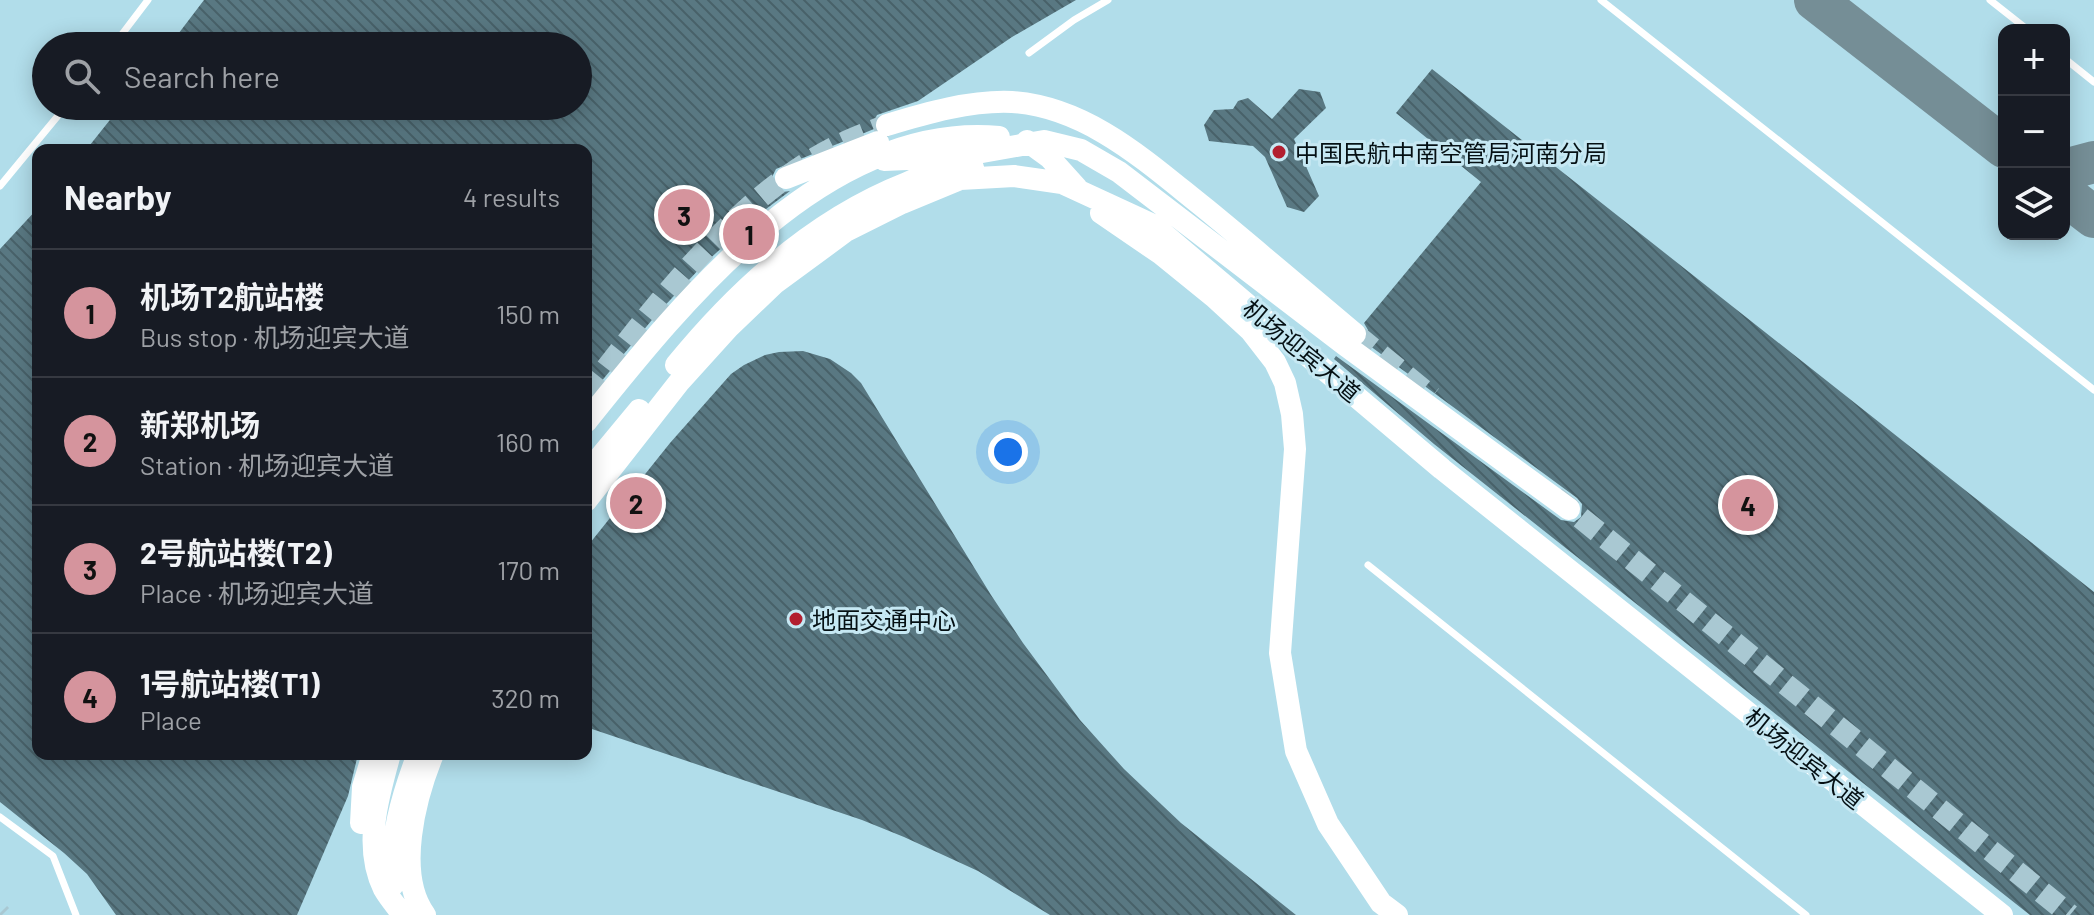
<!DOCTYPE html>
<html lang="en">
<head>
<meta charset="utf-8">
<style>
  body { margin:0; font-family:Barlow,"Noto Sans SC",sans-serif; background:#242831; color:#f1f3f6 }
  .controls { position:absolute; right:24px; top:24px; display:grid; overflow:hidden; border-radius:16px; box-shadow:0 4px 20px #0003 }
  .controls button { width:72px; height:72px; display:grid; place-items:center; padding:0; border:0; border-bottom:2px solid #363941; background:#171b24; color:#f1f3f6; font:40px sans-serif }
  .you { position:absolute; left:1008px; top:452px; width:28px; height:28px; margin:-20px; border:6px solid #fff; border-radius:50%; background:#1a73e8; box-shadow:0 0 0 12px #1a73e833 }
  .badge { display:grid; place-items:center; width:52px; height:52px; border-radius:50%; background:#d5949d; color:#111; font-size:26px; font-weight:700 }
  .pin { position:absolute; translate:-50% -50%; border:4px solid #fff; box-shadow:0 2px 8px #0006 }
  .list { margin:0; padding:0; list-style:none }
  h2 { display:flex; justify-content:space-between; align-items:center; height:104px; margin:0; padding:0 32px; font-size:34px }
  h2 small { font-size:26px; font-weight:400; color:#9ea1a6 }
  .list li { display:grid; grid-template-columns:52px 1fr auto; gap:24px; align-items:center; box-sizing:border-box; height:128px; padding:0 32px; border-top:2px solid #363941 }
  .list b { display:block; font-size:30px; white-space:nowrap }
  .list p { margin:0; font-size:26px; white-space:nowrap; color:#9ea1a6 }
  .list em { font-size:26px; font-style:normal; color:#9ea1a6 }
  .icon { flex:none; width:44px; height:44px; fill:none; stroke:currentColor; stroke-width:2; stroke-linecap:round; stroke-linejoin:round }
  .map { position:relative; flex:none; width:2094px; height:915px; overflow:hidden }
  .search { position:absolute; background:#171b24; box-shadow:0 4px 20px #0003; left:32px; top:32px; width:560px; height:88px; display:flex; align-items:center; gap:20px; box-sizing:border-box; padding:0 28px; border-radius:44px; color:#9ea1a6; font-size:30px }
  .panel { position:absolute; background:#171b24; box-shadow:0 4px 20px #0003; left:32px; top:144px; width:560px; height:616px; border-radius:16px }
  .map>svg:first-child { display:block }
  .built { fill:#b1ddea; fill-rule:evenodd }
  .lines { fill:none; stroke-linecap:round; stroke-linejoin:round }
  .taxiway { stroke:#758e96; stroke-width:42 }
  .building { fill:url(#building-back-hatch) }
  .secondary-tunnel { stroke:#a9c8d2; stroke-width:20; stroke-dasharray:20 10; stroke-linecap:butt }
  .primary-tunnel { stroke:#a9c8d2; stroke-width:22; stroke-dasharray:22 11; stroke-linecap:butt }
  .lane { stroke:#fff; stroke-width:7 }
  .primary { stroke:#fff; stroke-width:22 }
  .poi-dot { fill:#b21f30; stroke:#c6e8f3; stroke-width:3 }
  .labels { text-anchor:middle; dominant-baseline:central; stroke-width:6; stroke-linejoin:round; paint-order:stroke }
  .poi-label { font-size:24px; fill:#051014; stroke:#c6e8f3; text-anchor:start }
  .street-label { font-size:24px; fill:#051014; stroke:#c6e8f3 }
</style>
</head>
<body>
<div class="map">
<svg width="2094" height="915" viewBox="0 0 2094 915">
  <defs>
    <pattern id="building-back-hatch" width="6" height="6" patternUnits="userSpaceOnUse" patternTransform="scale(2)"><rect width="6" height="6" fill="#597882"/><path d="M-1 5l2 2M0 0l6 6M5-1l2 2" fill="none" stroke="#486169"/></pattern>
  </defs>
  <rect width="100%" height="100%" fill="#c6e8f3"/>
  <path class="built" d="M0,0H2094V915H0ZM2004,30H2064V234H2004ZM46,46H578V106H46ZM38,150H586V754H38Z"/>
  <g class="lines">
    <path class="taxiway" d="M1815,0L2004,147
      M2064,170L2094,162
      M2064,194L2094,217"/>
  </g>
  <path class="building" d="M204,0H1076L1012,37L918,101L877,115L874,121V129L776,169L772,177L773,184L783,192L790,191L754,218L703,265L656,315L586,400V150H86L121,106H578V46H169Z
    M1432,69L2094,592V915H2030L1434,444L1334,359L1336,356L1561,520L1574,522L1581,517L1582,504L1577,498L1366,343L1368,330L1364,323L1481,182L1396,113Z
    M1299,89L1320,92L1326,108L1294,139L1319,196L1304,212L1287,207L1265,157L1253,146L1209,141L1204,125L1214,110L1233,109L1238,101L1248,98L1272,119Z
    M38,208V754H358L348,796L297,915H116L87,874L64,853L0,802V249Z
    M803,351L830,359L851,373L861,383L991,595L1023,643L1080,720L1124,769L1181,823L1296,915H1050L978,871L904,837L862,820L586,727V548L670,443L731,374L744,365L765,355L779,352Z"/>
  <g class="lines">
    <path class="secondary-tunnel" d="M0,913L2,915"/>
    <path class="primary-tunnel" d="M1355,334L1432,397
      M586,394C655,307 735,197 837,146C853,138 870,132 887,125
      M1555,497L2070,915"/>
    <path class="lane" d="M1601,0L2094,390
      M1990,0L2028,30
      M113,46L148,0
      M1029,53L1074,20L1108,0
      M2064,58L2094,82
      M0,186L66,106
      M1368,565L1806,915
      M0,817L53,856L76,915"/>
    <path class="primary" d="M887,125C926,113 972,100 1012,102C1089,107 1149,164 1206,209C1256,250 1305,292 1355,334
      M1027,141L1049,157L1077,188
      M884,160L953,157
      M946,165L954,157L1044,141L1081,150L1119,172L1345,345L1569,509
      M786,178L878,142
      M1101,213L1161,254L1214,297L1251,331L1275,362L1285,383L1292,414L1295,449L1280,653L1296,751L1328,824L1381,903L1397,915
      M676,365C738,289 815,219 907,183C918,178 930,171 942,170C952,168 962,169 973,168
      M586,422C682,302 826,121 999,137
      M586,474L639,410
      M586,501L680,381L728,328L774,284L846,231L902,203L960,179L1014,176L1062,183L1153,225L1442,469L2002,915
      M390,754C378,796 363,847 384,889C389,898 397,907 403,915
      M361,823L363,787L373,754
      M393,885C389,840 402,796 418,754
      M425,915C395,874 415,798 433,754"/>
  </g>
  <g class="poi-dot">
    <circle cx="1279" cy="152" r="8"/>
    <circle cx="796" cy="619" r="8"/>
  </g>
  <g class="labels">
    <g class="poi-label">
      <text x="1295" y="152">中国民航中南空管局河南分局</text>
      <text x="812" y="619">地面交通中心</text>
    </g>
    <g class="street-label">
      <text transform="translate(1302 350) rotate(40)">机场迎宾大道</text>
      <text transform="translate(1805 758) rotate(39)">机场迎宾大道</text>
    </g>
  </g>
</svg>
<div class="controls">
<button>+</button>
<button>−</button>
<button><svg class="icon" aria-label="layers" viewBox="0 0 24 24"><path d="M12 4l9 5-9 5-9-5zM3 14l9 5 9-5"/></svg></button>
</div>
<div class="you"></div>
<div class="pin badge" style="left:749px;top:234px">1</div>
<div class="pin badge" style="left:636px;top:503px">2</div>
<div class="pin badge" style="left:684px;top:215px">3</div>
<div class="pin badge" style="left:1748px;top:505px">4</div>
<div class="search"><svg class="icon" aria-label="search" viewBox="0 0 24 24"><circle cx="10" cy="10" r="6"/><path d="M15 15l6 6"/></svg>Search here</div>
<section class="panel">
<h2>Nearby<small>4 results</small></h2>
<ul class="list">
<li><span class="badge">1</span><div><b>机场T2航站楼</b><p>Bus stop · 机场迎宾大道</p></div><em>150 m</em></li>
<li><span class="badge">2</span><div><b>新郑机场</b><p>Station · 机场迎宾大道</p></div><em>160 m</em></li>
<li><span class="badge">3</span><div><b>2号航站楼(T2)</b><p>Place · 机场迎宾大道</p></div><em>170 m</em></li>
<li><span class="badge">4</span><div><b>1号航站楼(T1)</b><p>Place</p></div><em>320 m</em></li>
</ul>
</section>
</div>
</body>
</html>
